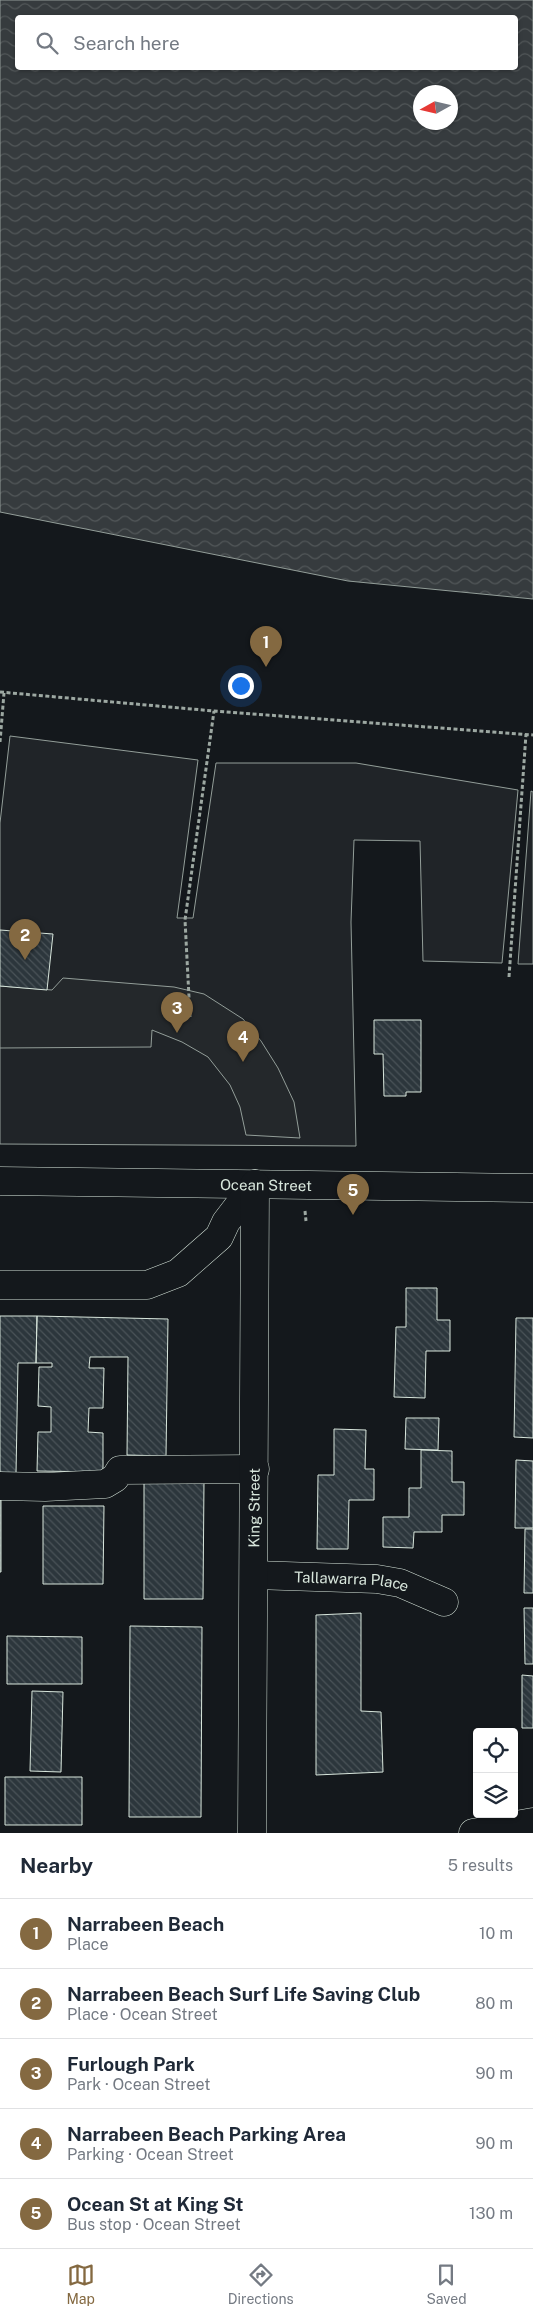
<!DOCTYPE html>
<html lang="en">
<head>
<meta charset="utf-8">
<style>
  body { margin:0; font-family:"Public Sans",sans-serif; background:#f2f2f3; color:#1f2937 }
  .controls { position:absolute; right:15px; bottom:15px; display:grid; overflow:hidden; border-radius:5px; box-shadow:0 1px 4px #0004 }
  .controls button { width:45px; height:45px; display:grid; place-items:center; padding:0; border:0; border-bottom:1px solid #e0e1e3; background:#fff; color:#1f2937; font:25px sans-serif }
  .compass { position:absolute; left:413px; top:85px; width:45px; height:45px; border-radius:50%; background:#fff; box-shadow:0 1px 4px #0004; rotate:262deg }
  .you { position:absolute; left:240px; top:685px; width:18px; height:18px; margin:-12px; border:4px solid #fff; border-radius:50%; background:#1a73e8; box-shadow:0 0 0 8px #1a73e833 }
  .badge { display:grid; place-items:center; width:32px; height:32px; border-radius:50%; background:#846941; color:#fff; font-size:16px; font-weight:700 }
  .pin { position:absolute; translate:-50% -41px; filter:drop-shadow(0 1px 2px #0008) }
  .pin::after { content:''; position:absolute; top:26px; width:18px; height:15px; background:inherit; clip-path:polygon(0 0,100% 0,50% 100%) }
  .list { margin:0; padding:0; list-style:none }
  h2 { display:flex; justify-content:space-between; align-items:center; height:65px; margin:0; padding:0 20px; font-size:21px }
  h2 small { font-size:16px; font-weight:400; color:#747a83 }
  .list li { display:grid; grid-template-columns:32px 1fr auto; gap:15px; align-items:center; box-sizing:border-box; height:70px; padding:0 20px; border-top:1px solid #e0e1e3 }
  .list b { display:block; font-size:19px; white-space:nowrap }
  .list p { margin:0; font-size:16px; white-space:nowrap; color:#747a83 }
  .list em { font-size:16px; font-style:normal; color:#747a83 }
  .icon { flex:none; width:28px; height:28px; fill:none; stroke:currentColor; stroke-width:2; stroke-linecap:round; stroke-linejoin:round }
  .map { position:relative; flex:none; width:533px; height:1833px; overflow:hidden }
  .search { position:absolute; background:#fff; box-shadow:0 1px 4px #0004; left:15px; right:15px; top:15px; height:55px; display:flex; align-items:center; gap:12px; box-sizing:border-box; padding:0 18px; border-radius:5px; color:#747a83; font-size:19px }
  .sheet { height:415px; background:#fff }
  nav { display:flex; justify-content:space-around; align-items:center; box-sizing:border-box; height:70px; border-top:1px solid #e0e1e3; background:#fff; font-size:14px; color:#747a83 }
  nav a { display:grid; justify-items:center; gap:2px }
  nav .on { color:#846941 }
  .map>svg:first-child { display:block }
  .green { fill:#202428; stroke:#939e99 }
  .parking { fill:#24282b; stroke:#939e99 }
  .water { fill:url(#water-waves); stroke:#939e99; fill-rule:evenodd }
  .building { fill:url(#building-back-hatch); stroke:#d8e6dc }
  .lines { fill:none; stroke-linecap:round; stroke-linejoin:round }
  .minor-casing { stroke:#d8e6dc; stroke-width:29 }
  .highway-casing { stroke:#d8e6dc; stroke-width:29 }
  .path { stroke:#9da8a2; stroke-width:3; stroke-dasharray:4 2.5; stroke-linecap:butt }
  .minor { stroke:#14181c; stroke-width:28 }
  .highway { stroke:#14181c; stroke-width:28 }
  .labels { text-anchor:middle; dominant-baseline:central; stroke-width:4; stroke-linejoin:round; paint-order:stroke }
  .street-label { font-size:15px; fill:#d8e6dc; stroke:#14181c }
</style>
</head>
<body>
<div class="map">
<svg width="533" height="1833" viewBox="0 0 533 1833">
  <defs>
    <pattern id="water-waves" width="16" height="10" patternUnits="userSpaceOnUse" patternTransform="scale(1.25)"><rect width="16" height="10" fill="#363b3e"/><path d="M0 5q4-4 8 0t8 0" fill="none" stroke="#525759"/></pattern>
    <pattern id="building-back-hatch" width="6" height="6" patternUnits="userSpaceOnUse" patternTransform="scale(1.25)"><rect width="6" height="6" fill="#2c363c"/><path d="M-1 5l2 2M0 0l6 6M5-1l2 2" fill="none" stroke="#4a5358"/></pattern>
  </defs>
  <rect width="100%" height="100%" fill="#14181c"/>
  <path class="green" d="M10,736L198,760L177,918H193L216,763H356L518,790L502,963L423,961L420,841L354,840L351,922L356,1146L0,1144V823Z
    M531,791L533,792V964H518Z"/>
  <path class="parking" d="M63,978L174,987L204,994L243,1019L261,1041L278,1068L294,1102L300,1138L246,1135L240,1107L230,1085L208,1057L182,1042L152,1030L151,1047L0,1048V986L52,990Z"/>
  <path class="water" d="M0,0H533V599L348,581L0,512ZM18,18H516V68H18ZM420,92H450V122H420Z"/>
  <path class="building" d="M0,930L53,934L47,990L0,986Z
    M374,1020H421V1092H406V1096H384L383,1054H374Z
    M406,1288H437V1320H450V1351H426L425,1398L394,1397L396,1327H406Z
    M0,1316H37L36,1363H18L16,1474H0Z
    M37,1316L168,1319L166,1456L127,1455L128,1357H90L89,1368H104L103,1408H89L88,1432L103,1433V1472L37,1471L38,1432H51V1407L38,1406L39,1367H52V1363H36Z
    M516,1318H533V1438L514,1437Z
    M406,1418H439L438,1450L405,1449Z
    M334,1429L366,1430L365,1469H374V1500H349L348,1549H317L318,1475H334Z
    M421,1450L452,1451V1482H464V1515H442V1532H414L413,1548L383,1547V1517H409V1488H421Z
    M516,1460L533,1461V1528H515Z
    M144,1481H204L203,1599H144Z
    M0,1490H1V1572H0Z
    M43,1506H104L103,1584H43Z
    M525,1529H533V1593H524Z
    M524,1608H533V1664H525Z
    M361,1613V1711L381,1712L383,1772L316,1775V1615Z
    M130,1626L202,1627L201,1817H129Z
    M7,1636L82,1637V1684H7Z
    M522,1675L533,1676V1728H522Z
    M32,1691L63,1692L61,1772L30,1771Z
    M5,1777H82V1825H5Z"/>
  <g class="lines">
    <g class="minor-casing">
      <g id="minor">
        <path id="s1" d="M0,1181L533,1188"/>
        <path d="M0,1285H147L178,1273L219,1237L226,1222L255,1184"/>
        <path d="M0,1486L45,1487L105,1484L115,1478L120,1470L255,1469"/>
        <path id="s2" d="M254,1575L377,1579L400,1583L444,1602"/>
        <path id="s3" d="M252,1833L255,1184"/>
      </g>
    </g>
    <g class="highway-casing">
      <path id="highway" d="M473,1833L533,1822"/>
    </g>
    <path class="path" d="M0,692L214,711L533,735
      M0,742L4,693
      M509,977L526,734
      M190,1017L185,920L214,711
      M305,1211L306,1221"/>
    <use href="#minor" class="minor"/>
    <use href="#highway" class="highway"/>
  </g>
  <g class="labels">
    <g class="street-label">
      <text stroke="none"><textPath href="#s1" startOffset="266">Ocean Street</textPath></text>
      <text stroke="none"><textPath href="#s3" startOffset="325">King Street</textPath></text>
      <text stroke="none"><textPath href="#s2" startOffset="98">Tallawarra Place</textPath></text>
    </g>
  </g>
</svg>
<div class="controls">
<button><svg class="icon" aria-label="locate" viewBox="0 0 24 24"><circle cx="12" cy="12" r="6"/><path d="M12 2v4M12 18v4M2 12h4M18 12h4"/></svg></button>
<button><svg class="icon" aria-label="layers" viewBox="0 0 24 24"><path d="M12 4l9 5-9 5-9-5zM3 14l9 5 9-5"/></svg></button>
</div>
<svg class="compass" viewBox="-18 -18 36 36"><path d="M0-13l5 13h-10z" fill="#e53935"/><path d="M0 13l5-13h-10z" fill="#747a83"/></svg>
<div class="you"></div>
<div class="pin badge" style="left:266px;top:667px">1</div>
<div class="pin badge" style="left:25px;top:960px">2</div>
<div class="pin badge" style="left:177px;top:1033px">3</div>
<div class="pin badge" style="left:243px;top:1062px">4</div>
<div class="pin badge" style="left:353px;top:1215px">5</div>
<div class="search"><svg class="icon" aria-label="search" viewBox="0 0 24 24"><circle cx="10" cy="10" r="6"/><path d="M15 15l6 6"/></svg>Search here</div>
</div>
<section class="sheet">
<h2>Nearby<small>5 results</small></h2>
<ul class="list">
<li><span class="badge">1</span><div><b>Narrabeen Beach</b><p>Place</p></div><em>10 m</em></li>
<li><span class="badge">2</span><div><b>Narrabeen Beach Surf Life Saving Club</b><p>Place · Ocean Street</p></div><em>80 m</em></li>
<li><span class="badge">3</span><div><b>Furlough Park</b><p>Park · Ocean Street</p></div><em>90 m</em></li>
<li><span class="badge">4</span><div><b>Narrabeen Beach Parking Area</b><p>Parking · Ocean Street</p></div><em>90 m</em></li>
<li><span class="badge">5</span><div><b>Ocean St at King St</b><p>Bus stop · Ocean Street</p></div><em>130 m</em></li>
</ul>
</section>
<nav>
<a class="on"><svg class="icon" aria-label="map" viewBox="0 0 24 24"><path d="M3 6l6-2 6 2 6-2v14l-6 2-6-2-6 2zM9 4v14M15 6v14"/></svg>Map</a>
<a><svg class="icon" aria-label="directions" viewBox="0 0 24 24"><path d="M12 3l9 9-9 9-9-9zM9 14v-3h6M13 9l2 2-2 2"/></svg>Directions</a>
<a><svg class="icon" aria-label="saved" viewBox="0 0 24 24"><path d="M7 4h10v16l-5-4-5 4z"/></svg>Saved</a>
</nav>
</body>
</html>
